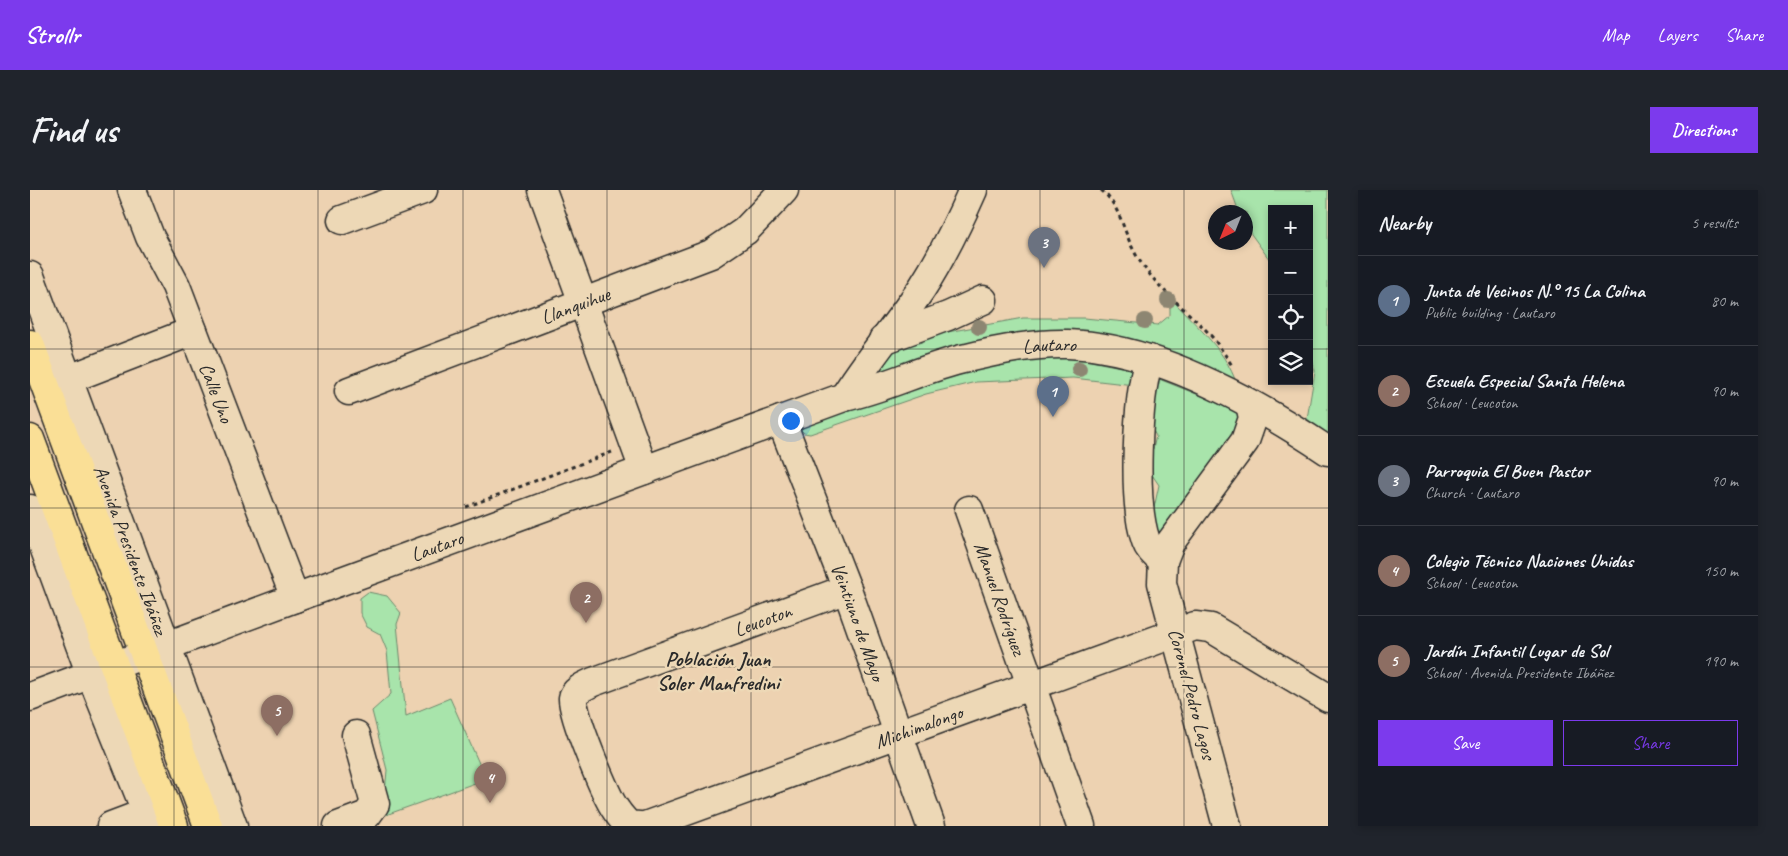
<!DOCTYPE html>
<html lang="en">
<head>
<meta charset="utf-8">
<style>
  body { margin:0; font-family:Caveat,sans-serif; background:#20242c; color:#f1f3f6 }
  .controls { position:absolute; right:15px; top:15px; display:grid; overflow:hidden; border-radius:0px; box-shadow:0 2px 8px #0003 }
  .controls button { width:45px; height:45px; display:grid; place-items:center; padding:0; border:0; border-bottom:1px solid #363941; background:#171b24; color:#f1f3f6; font:25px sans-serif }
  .compass { position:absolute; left:1178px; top:15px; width:45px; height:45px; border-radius:50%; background:#171b24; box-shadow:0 2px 8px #0003; rotate:223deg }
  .you { position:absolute; left:760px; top:230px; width:18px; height:18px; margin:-12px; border:4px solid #fff; border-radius:50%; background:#1a73e8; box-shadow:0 0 0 8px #1a73e833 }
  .badge { display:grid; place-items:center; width:32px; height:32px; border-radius:50%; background:#7c3aed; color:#fff; font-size:16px; font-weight:700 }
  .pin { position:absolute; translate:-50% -41px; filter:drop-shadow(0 1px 2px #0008) }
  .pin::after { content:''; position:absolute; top:26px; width:18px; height:15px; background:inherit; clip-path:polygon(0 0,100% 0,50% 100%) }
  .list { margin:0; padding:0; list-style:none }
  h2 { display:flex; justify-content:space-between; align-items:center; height:65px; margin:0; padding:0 20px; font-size:21px }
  h2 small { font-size:16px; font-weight:400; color:#9ea1a6 }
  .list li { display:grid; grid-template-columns:32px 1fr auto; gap:15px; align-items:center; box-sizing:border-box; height:90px; padding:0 20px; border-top:1px solid #363941 }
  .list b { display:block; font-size:19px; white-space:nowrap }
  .list p { margin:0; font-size:16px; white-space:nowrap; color:#9ea1a6 }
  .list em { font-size:16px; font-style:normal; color:#9ea1a6 }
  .actions { display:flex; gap:10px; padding:15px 20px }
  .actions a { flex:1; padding:11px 0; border:1px solid #7c3aed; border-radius:0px; text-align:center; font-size:18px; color:#7c3aed }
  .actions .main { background:#7c3aed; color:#fff }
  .icon { flex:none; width:28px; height:28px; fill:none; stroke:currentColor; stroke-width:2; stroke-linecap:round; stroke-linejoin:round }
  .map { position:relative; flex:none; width:1298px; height:636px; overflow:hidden; border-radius:0px }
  header { display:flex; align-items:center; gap:30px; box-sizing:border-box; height:70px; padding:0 25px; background:#7c3aed; color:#fff }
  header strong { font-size:24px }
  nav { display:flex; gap:28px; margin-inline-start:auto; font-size:18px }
  .intro { display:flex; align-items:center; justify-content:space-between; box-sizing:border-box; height:120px; padding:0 30px }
  h1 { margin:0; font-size:35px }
  .button { padding:12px 22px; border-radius:0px; background:#7c3aed; color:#fff; font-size:18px; font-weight:700 }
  main { display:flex; gap:30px; padding:0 30px }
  aside { flex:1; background:#171b24; border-radius:0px; box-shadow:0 2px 8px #0003 }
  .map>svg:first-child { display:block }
  .green { fill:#a8e4ab; stroke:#6a886b }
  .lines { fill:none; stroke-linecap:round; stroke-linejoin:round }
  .minor-casing { stroke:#2b2b2b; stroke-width:31 }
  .major-casing { stroke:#2b2b2b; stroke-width:31 }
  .path { stroke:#2b2b2b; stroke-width:3; stroke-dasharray:4 4; stroke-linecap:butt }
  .minor { stroke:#edd8b6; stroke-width:28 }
  .major { stroke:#fadf96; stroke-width:28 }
  .tree { fill:#8d8672 }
  .grid { fill:none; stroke:#2b2b2b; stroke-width:1; stroke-opacity:0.55 }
  .labels { text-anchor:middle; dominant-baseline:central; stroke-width:5; stroke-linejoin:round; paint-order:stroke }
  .street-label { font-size:20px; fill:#2b2b2b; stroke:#edd8b6 }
  .neighbourhood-label { font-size:21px; font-weight:bold; fill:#2b2b2b; stroke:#edd8b6 }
</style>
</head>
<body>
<header>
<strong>Strollr</strong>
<nav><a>Map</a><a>Layers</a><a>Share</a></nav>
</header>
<div class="intro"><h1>Find us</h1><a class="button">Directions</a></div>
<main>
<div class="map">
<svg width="1298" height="636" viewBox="0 0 1298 636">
  <rect width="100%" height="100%" fill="#edd2b1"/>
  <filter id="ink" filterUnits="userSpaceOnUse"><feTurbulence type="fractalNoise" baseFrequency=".02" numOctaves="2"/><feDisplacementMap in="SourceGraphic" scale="10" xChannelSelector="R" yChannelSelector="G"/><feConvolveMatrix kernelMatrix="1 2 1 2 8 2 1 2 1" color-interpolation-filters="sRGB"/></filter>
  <g filter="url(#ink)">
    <path class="green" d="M1201,0H1298V244L1277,229L1285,181L1279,156V19H1242V73L1216,37V22H1209Z
      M1136,103C1161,132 1195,157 1207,195L1096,152L853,183L848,179L851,166L896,146L993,128H1054L1128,135L1140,125V110Z
      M1014,166L1040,167L1106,180L1104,195L1043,188L946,192L896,204L780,244L774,243L771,240L775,236C853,207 932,180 1014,166Z
      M1124,187L1209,221L1216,226L1126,352L1119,323L1124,318L1129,295L1116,276L1115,267L1123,259L1126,246L1120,235Z
      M338,402L357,406L371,423L367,434L376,526L420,508L456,589L353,626L357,580L342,521L361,504L357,461L350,444L337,437L330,423V408Z"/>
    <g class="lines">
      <g class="minor-casing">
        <g id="minor">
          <path id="s1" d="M102,0L120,47L146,96L265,408"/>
          <path d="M512,0L614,280"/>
          <path d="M312,30L393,0"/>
          <path id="s2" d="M0,86L203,636"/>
          <path d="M853,150L918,126L953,110"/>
          <path d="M1119,169C1107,209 1102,312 1116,351C1119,360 1126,366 1133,371"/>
          <path d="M39,189L163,141"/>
          <path id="s3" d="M319,201L681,64L715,41L754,0"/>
          <path d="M814,207C838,169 867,135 892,98C912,67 928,34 943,0"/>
          <path id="s4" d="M751,230L817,399L901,636"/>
          <path d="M0,319L61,485L122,636"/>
          <path id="s5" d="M939,320L1051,636"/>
          <path id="s6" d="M0,507L265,408L814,207C856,198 895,177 937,168C970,160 1004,153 1038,154C1126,157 1226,213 1298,261"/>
          <path d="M81,636L118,622"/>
          <path d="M308,636L337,625L345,614L326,545"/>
          <path id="s7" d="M609,636L598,635C594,630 589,625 586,620C576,607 541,522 543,508C544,500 557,495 563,492L817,399"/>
          <path id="s8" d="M615,636L1165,436L1181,438L1298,508"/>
          <path d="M1197,636L1132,393L1133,371L1140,353L1215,251L1223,228L1220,214"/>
        </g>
      </g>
      <g class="major-casing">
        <path id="major" d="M0,154L178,636
          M0,249L144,636"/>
      </g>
      <path class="path" d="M1071,0C1089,15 1092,36 1102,57C1117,89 1148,113 1173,137C1185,149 1194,163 1203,177
        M436,317L582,262"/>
      <use href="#minor" class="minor"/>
      <use href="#major" class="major"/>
    </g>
    <g class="tree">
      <circle cx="1138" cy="110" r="8"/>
      <circle cx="1115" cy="131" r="8"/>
      <circle cx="949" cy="137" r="8"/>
      <circle cx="1049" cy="179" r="8"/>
    </g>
  </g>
  <path class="grid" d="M144,0V636M288,0V636M433,0V636M577,0V636M721,0V636M865,0V636M1010,0V636M1154,0V636M0,159H1242M1279,159H1298M0,318H1298M0,477H1298"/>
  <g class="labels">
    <g class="street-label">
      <text stroke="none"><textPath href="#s3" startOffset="242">Llanquihue</textPath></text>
      <text stroke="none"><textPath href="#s6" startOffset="1080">Lautaro</textPath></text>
      <text stroke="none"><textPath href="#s1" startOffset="220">Calle Uno</textPath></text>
      <text stroke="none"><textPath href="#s6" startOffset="434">Lautaro</textPath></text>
      <text stroke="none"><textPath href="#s2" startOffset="292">Avenida Presidente Ibáñez</textPath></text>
      <text stroke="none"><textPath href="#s5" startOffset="94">Manuel Rodríguez</textPath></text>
      <text stroke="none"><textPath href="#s7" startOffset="358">Leucoton</textPath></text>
      <text stroke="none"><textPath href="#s4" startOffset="216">Veintiuno de Mayo</textPath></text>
      <text transform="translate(1162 504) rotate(75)">Coronel Pedro Lagos</text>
      <text stroke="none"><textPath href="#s8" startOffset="291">Michimalongo</textPath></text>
    </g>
    <g class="neighbourhood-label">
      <text x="688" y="469">Población Juan<tspan x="688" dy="24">Soler Manfredini</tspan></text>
    </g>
  </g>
</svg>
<div class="controls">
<button>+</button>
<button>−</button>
<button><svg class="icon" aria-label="locate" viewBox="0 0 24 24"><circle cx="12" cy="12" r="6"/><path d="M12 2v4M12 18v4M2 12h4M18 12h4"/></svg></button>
<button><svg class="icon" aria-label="layers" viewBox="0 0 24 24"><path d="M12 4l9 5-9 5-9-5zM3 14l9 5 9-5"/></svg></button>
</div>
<svg class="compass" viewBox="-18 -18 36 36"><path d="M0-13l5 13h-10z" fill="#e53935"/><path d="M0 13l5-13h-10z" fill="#9ea1a6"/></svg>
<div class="you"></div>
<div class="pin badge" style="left:1023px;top:227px;background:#5c6f8a">1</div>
<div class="pin badge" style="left:556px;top:433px;background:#8d6e63">2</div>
<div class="pin badge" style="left:1014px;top:78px;background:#6b7280">3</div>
<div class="pin badge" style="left:460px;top:613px;background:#8d6e63">4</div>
<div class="pin badge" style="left:247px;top:546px;background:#8d6e63">5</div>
</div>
<aside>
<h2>Nearby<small>5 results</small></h2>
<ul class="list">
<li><span class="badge" style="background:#5c6f8a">1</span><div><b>Junta de Vecinos N.° 15 La Colina</b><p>Public building · Lautaro</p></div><em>80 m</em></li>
<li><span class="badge" style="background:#8d6e63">2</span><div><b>Escuela Especial Santa Helena</b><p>School · Leucoton</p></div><em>90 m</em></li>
<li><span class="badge" style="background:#6b7280">3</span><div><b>Parroquia El Buen Pastor</b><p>Church · Lautaro</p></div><em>90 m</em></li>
<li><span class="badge" style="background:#8d6e63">4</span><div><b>Colegio Técnico Naciones Unidas</b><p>School · Leucoton</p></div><em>150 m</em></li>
<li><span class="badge" style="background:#8d6e63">5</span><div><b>Jardín Infantil Lugar de Sol</b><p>School · Avenida Presidente Ibáñez</p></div><em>190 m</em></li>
</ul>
<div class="actions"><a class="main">Save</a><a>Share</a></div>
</aside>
</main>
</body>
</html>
